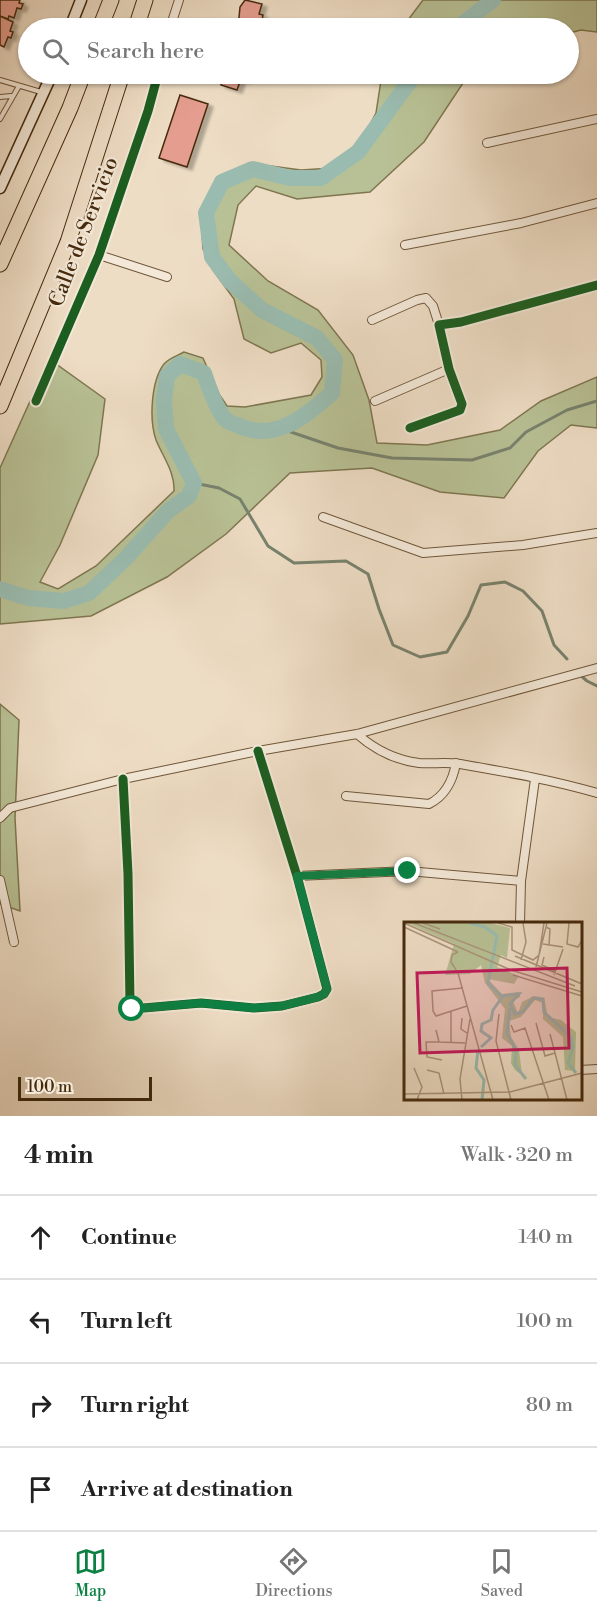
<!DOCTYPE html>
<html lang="en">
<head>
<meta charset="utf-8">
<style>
  body { margin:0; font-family:"Libre Bodoni",serif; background:#f2f2f2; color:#222 }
  .scale { position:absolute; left:18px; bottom:15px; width:134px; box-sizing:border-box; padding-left:6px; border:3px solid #462a0c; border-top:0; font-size:16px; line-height:21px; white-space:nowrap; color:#462a0c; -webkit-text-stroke:4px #f4e9d9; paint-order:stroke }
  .stop { position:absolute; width:18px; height:18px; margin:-14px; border:4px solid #0b8043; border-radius:50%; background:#fff }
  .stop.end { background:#0b8043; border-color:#fff; box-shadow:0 2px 6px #0008 }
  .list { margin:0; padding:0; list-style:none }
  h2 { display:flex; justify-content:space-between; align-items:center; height:78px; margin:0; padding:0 24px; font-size:26px }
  h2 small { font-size:20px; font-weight:400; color:#767676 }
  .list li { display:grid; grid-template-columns:39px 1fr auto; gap:18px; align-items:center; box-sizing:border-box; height:84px; padding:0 24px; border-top:2px solid #e0e0e0 }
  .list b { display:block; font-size:22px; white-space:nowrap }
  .list em { font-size:20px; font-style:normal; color:#767676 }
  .icon { flex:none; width:33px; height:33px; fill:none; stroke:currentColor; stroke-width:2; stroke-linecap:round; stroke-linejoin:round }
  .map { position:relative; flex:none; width:597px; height:1116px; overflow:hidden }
  .search { position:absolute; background:#fff; box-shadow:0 2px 4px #0004; left:18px; right:18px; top:18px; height:66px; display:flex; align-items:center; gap:15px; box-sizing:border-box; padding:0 21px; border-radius:33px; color:#767676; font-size:22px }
  .sheet { height:414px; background:#fff }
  nav { display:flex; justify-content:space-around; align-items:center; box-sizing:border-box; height:84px; border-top:2px solid #e0e0e0; background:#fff; font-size:16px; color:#767676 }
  nav a { display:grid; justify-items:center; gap:3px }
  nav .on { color:#0b8043 }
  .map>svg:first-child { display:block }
  .green { fill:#b8c195; stroke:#7f7650; stroke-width:1.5 }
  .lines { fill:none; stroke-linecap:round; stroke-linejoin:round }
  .stream { stroke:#78826e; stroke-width:3 }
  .river { stroke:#9abcb0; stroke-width:16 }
  .building { fill:#e49d8e; stroke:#462a0c; stroke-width:1.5; filter:url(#shadow) }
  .lane-casing { stroke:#70573a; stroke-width:6 }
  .street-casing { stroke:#70573a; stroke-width:10 }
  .secondary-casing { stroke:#462a0c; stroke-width:13 }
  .highway-casing { stroke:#462a0c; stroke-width:17 }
  .lane { stroke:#f4e9d9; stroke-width:4 }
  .street { stroke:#f4e9d9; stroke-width:8 }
  .secondary { stroke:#f4e9d9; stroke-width:10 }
  .highway { stroke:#eeddc5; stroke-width:15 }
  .cycleway-casing { stroke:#f4e9d9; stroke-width:13 }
  .cycleway { stroke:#1b5e20; stroke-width:9 }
  .route { stroke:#0b8043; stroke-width:8 }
  .labels { text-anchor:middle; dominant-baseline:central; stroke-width:4.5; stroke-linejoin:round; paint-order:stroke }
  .street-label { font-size:21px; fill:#462a0c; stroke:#f4e9d9 }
  .inset-river { fill:none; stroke:#9abcb0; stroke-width:3 }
  .inset-road { fill:none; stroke:#ab957b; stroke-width:1.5 }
  .view { fill:#c2185b; fill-opacity:0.15; stroke:#c2185b; stroke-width:3 }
  .inset-edge { fill:none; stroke:#462a0c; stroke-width:3 }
</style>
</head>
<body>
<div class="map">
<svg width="597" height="1116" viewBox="0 0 597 1116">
  <defs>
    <filter id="shadow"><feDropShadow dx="5" dy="3" stdDeviation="1.5" flood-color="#0004"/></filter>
  </defs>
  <rect width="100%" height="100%" fill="#eeddc5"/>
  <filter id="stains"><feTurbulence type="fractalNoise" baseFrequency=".00333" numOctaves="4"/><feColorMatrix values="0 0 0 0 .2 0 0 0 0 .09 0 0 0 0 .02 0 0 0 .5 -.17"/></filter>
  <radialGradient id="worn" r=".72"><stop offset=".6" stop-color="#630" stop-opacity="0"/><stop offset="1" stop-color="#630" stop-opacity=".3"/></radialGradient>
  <path class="green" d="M423,0H597V32L581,30L569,33L568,28H402Z
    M382,74H469L424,142L370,192L297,199L256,186L238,205L229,245L268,281L318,310L353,355L369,400L377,443L427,445L500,430L541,401L597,377V428L571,425L538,451L504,498L440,492L372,468L290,473L226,534L167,577L91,616L0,624V468L49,359L105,399L98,455L60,545L40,582L58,589L96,566L174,491C175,472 163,457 156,440C149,420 151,381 164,364C169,358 177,356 184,352L203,358L219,394L227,406L245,407L311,395L322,377L321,360L301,343L271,353L244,339L234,299L213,270L203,249L201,218L216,178L249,163L301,170L332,168L357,149L376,113Z
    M0,704L19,720L15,818L20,911L0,904Z"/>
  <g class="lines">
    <path class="stream" d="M282,429L338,448L392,458L472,460L510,448L526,432L567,410L597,401
      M194,483L219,488L240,499L268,546L294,563L346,561L368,574L379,609L393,645L420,657L447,652L468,616L481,585L505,582L523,591L542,611L554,645L567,659
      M579,674L587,681L597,686"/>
    <path class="river" d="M457,28L493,0
      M0,589L28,598L64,601L89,593L126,558L168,511L189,496L194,483L166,429L164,400L167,376L180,364L204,373C208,385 216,409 225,419C228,422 234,424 237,425C275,443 304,417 332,393L335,360L317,338L262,310L230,281L212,257L206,213L222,182L253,169L290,178H321L358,152L415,74"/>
  </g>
  <path class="building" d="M0,0H20L19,3L23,4L21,9L17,8L14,18L9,16L8,19L0,16Z
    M245,0L262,4L259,14L263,15L262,20L258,19L255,28H238L240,7Z
    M0,16L13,22L10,31L13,32L11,38L8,37L4,47L0,45Z
    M220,74H247L245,80L241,79L237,90L221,85Z
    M180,95L208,104L187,167L159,158Z"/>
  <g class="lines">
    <g class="lane-casing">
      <path id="lane" d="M0,80L41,92
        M0,97L11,96
        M0,119L19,86"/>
    </g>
    <g class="street-casing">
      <path id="street" d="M170,28L179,0
        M487,143L597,119
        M405,245L521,223L597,203
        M99,255L167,277
        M372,320L417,300L426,298L433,306L439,325
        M36,401L99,255L148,111L158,74
        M375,401L449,369
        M410,428L460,410L462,404L449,369L439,325L461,322L597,285
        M323,517L423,553L523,545L597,533
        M357,734C374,749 395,760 419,763C432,764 447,762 460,764C506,772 553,780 597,793
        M123,779L128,874L130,1003L132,1009L201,1003L254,1008L282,1006L318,997L324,994L327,989L297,876L258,751
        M346,796L429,804C445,796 453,780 456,763
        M0,818L10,808L123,779L258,751L357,734L597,668
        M297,876L408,871L521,881
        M0,880L14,942
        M520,924L521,881L535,779
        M580,1070L597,1069"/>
    </g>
    <g class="secondary-casing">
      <path id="secondary" d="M70,28L81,0
        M0,188L52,74"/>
    </g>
    <g class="highway-casing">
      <path id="highway" d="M100,28L111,0
        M136,28L145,0
        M0,264L70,108L83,74
        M0,406L68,242L122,74"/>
    </g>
    <use href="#lane" class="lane"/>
    <use href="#street" class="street"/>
    <use href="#secondary" class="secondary"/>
    <use href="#highway" class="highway"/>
    <g class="cycleway-casing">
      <path id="cycleway" d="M36,401L99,255L148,111L158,74
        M410,428L460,410L462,404L449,369L439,325L461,322L597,285
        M123,779L128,874L130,1003L132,1009L201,1003L254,1008L282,1006L318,997L324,994L327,989L297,876L258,751"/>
    </g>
    <use href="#cycleway" class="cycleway"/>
  </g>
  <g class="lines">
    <path class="route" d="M132,1009L201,1003L254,1008L282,1006L318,997L324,994L327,989L297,876L408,871"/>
  </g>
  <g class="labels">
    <g class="street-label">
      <text transform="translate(84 232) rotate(-69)">Calle de Servicio</text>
    </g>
  </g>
  <g transform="translate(404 922)">
    <rect width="178" height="178" fill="#eeddc5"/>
    <path d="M3,1H87L106,6L103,36L97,33L93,45L115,54L110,62L84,57L98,72L115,70L116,75L109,79L114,91L118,80L130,74L140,76L144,95L157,98L172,110L171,149L161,148L159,115L139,97V81L131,78L117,95L105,99L107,115L115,128L118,153L111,148L107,141L108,124L98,116L101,87L81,61L77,43L66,52L41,53L50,22Z" fill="#b8c195"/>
    <path class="inset-river" d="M65,1L81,5L93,14L84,61L97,74L115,72L106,82L111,92L119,90L129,76L139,77L140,90L167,115L169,125L164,141L172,151M106,86L103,111L112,128L111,143L122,157M77,125L87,116L77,109L78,102L87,98L89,88L99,74M74,128L72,146L80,158L78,178"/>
    <path class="inset-road" d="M0,1L107,48L178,70M10,1L171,64M19,1L36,7M94,1L108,5V28L129,38L135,33L140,1M165,1L163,22L174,25L178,18M0,5L54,30M142,5L146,7L145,23M139,22L159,25M54,30L48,33L47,40L54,51L89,178M111,34L178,62M140,35L138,43L151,49M117,38L122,20L119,1M132,45L143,1M109,53L178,74M150,53L159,27M59,66L28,69L29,89L32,94L63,84M47,90V120M95,92L92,119L107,178M58,96L57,107L63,111M132,101L141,134L151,131L163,178M107,103L110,110L121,106L145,178M32,108L35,120L61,121M146,112L151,131M35,120H22L23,135L38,138M10,146L18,165L13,178M23,148L35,151L40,172M0,172L106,170L178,151M58,178L56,157L66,97"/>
    <path class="view" d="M163,46L165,126L16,131L13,51Z"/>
    <rect width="178" height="178" class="inset-edge"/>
  </g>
  <rect width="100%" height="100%" filter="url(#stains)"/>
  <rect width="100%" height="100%" fill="url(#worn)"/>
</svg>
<div class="scale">100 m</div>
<div class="stop" style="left:132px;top:1009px"></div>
<div class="stop end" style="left:408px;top:871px"></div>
<div class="search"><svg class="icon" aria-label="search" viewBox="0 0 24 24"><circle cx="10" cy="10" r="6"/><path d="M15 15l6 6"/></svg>Search here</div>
</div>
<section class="sheet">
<h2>4 min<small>Walk · 320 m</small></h2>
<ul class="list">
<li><svg class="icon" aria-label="ahead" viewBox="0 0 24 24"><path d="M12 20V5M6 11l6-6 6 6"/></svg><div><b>Continue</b></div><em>140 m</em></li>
<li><svg class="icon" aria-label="left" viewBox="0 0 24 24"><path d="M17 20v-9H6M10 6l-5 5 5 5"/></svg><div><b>Turn left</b></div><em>100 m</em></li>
<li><svg class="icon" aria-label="right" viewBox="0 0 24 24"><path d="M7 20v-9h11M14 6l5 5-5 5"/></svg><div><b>Turn right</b></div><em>80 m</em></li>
<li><svg class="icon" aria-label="arrive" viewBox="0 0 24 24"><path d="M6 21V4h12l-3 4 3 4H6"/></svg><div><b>Arrive at destination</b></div></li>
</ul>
</section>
<nav>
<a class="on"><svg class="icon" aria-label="map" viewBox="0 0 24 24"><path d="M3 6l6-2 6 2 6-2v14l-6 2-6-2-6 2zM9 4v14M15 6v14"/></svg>Map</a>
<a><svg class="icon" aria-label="directions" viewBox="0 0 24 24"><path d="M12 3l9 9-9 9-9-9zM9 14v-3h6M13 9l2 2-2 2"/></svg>Directions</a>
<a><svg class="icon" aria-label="saved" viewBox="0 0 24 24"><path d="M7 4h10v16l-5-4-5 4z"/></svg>Saved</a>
</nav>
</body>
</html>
